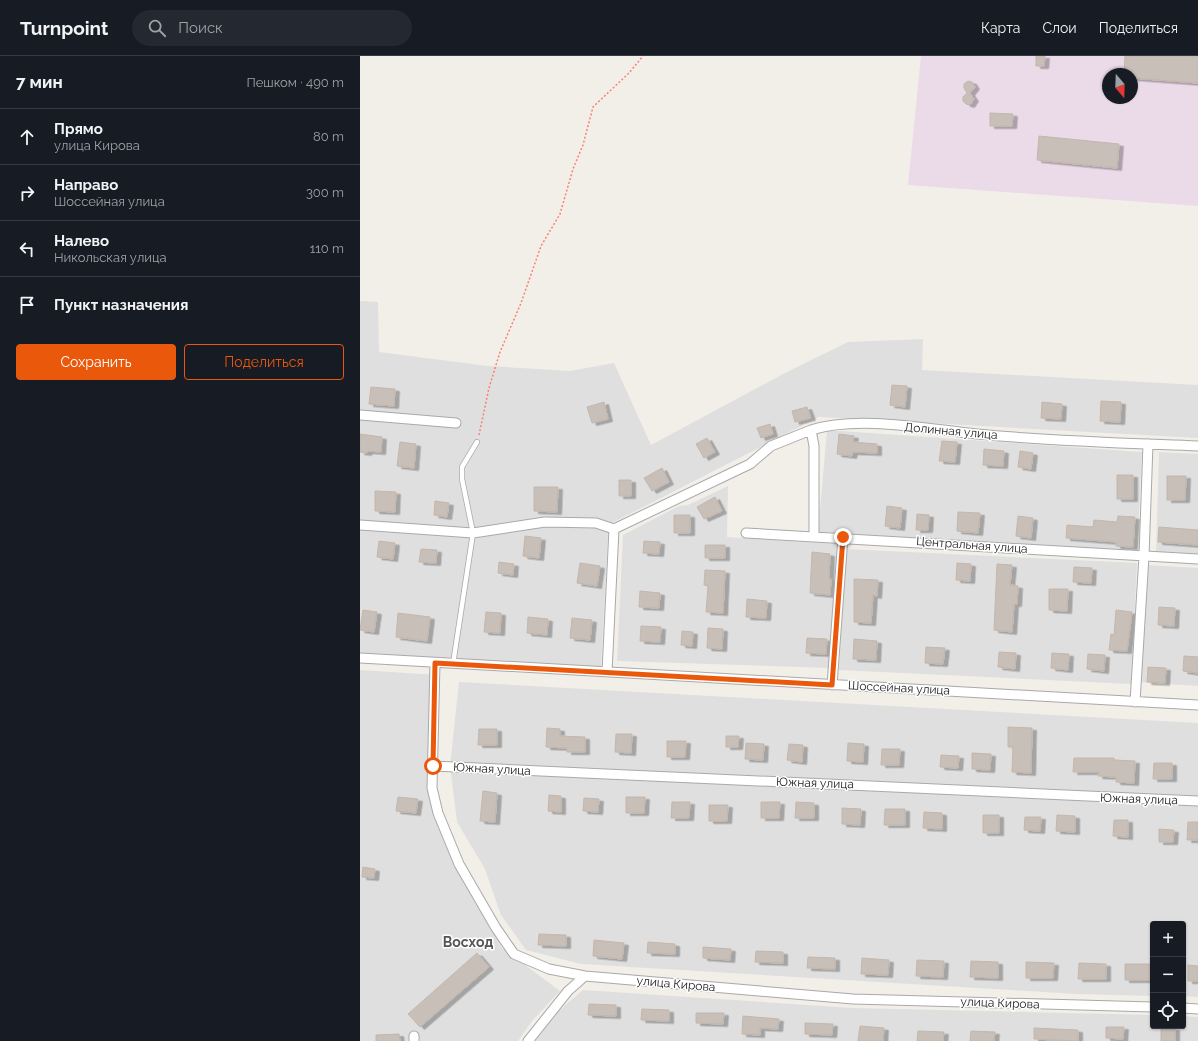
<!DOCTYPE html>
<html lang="ru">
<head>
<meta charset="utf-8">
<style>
  body { margin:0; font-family:Raleway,sans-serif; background:#242831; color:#f1f3f6 }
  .controls { position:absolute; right:12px; bottom:12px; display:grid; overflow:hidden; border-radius:4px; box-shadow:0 1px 3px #0004 }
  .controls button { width:36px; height:36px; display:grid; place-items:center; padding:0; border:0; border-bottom:1px solid #363941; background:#171b24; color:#f1f3f6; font:20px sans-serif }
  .compass { position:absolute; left:742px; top:12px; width:36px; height:36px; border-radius:50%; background:#171b24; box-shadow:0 1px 3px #0004; rotate:161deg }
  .stop { position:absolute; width:12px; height:12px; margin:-9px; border:3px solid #ea580c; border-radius:50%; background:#fff }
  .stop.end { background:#ea580c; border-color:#fff; box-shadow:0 1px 4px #0008 }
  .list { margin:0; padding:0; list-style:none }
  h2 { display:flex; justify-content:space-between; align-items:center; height:52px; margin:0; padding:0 16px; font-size:17px }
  h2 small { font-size:13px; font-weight:400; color:#9ea1a6 }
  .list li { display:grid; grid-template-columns:26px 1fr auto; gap:12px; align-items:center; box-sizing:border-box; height:56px; padding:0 16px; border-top:1px solid #363941 }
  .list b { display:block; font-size:15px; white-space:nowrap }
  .list p { margin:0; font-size:13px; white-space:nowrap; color:#9ea1a6 }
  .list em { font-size:13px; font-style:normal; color:#9ea1a6 }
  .actions { display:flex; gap:8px; padding:12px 16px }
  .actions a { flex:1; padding:9px 0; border:1px solid #ea580c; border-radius:4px; text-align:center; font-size:14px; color:#ea580c }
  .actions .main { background:#ea580c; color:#fff }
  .icon { flex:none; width:22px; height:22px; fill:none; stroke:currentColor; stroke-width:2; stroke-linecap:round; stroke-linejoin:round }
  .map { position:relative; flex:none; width:838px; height:985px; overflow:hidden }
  header { display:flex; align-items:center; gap:24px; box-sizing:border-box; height:56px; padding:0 20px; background:#171b24; border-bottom:1px solid #363941 }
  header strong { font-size:19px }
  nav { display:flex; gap:22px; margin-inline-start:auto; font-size:14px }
  .search { width:280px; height:36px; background:#242831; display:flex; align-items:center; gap:10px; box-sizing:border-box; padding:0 14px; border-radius:22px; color:#9ea1a6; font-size:15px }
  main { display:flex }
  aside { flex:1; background:#171b24 }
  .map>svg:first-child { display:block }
  .residential { fill:#e0dfdf }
  .industrial { fill:#ebdbe8; fill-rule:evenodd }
  .building { fill:#c7bfb8; stroke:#c4b6ab; filter:url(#shadow) }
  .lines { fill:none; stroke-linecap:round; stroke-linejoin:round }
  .service-casing { stroke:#a9a9a9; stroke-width:6 }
  .minor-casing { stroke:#a9a9a9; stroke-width:11 }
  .path { stroke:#fa8072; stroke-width:1.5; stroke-dasharray:2 2; stroke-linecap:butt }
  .service { stroke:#fff; stroke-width:4.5 }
  .minor { stroke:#fff; stroke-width:9 }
  .route { stroke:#ea580c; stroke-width:5 }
  .labels { text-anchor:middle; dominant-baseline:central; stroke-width:3; stroke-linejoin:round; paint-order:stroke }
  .street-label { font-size:12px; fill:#222; stroke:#fff }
  .quarter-label { font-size:14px; font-weight:bold; fill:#555; stroke:#fff }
</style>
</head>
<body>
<header>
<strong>Turnpoint</strong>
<div class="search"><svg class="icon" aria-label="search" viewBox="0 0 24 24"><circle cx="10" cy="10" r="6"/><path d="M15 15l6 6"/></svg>Поиск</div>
<nav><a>Карта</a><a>Слои</a><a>Поделиться</a></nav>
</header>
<main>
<aside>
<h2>7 мин<small>Пешком · 490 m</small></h2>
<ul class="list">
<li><svg class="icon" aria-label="ahead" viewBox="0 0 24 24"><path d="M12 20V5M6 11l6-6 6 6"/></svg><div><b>Прямо</b><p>улица Кирова</p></div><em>80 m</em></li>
<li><svg class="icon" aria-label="right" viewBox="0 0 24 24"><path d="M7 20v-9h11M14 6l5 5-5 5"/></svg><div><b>Направо</b><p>Шоссейная улица</p></div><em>300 m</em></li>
<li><svg class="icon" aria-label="left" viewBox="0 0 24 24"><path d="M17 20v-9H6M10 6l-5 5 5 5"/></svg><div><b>Налево</b><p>Никольская улица</p></div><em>110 m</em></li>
<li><svg class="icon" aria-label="arrive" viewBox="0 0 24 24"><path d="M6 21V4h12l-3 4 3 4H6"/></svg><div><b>Пункт назначения</b></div></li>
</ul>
<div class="actions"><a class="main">Сохранить</a><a>Поделиться</a></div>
</aside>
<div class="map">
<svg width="838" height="985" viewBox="0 0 838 985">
  <defs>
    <filter id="shadow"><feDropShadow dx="4.5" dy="2.5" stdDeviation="0" flood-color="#0004"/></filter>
  </defs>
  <rect width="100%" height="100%" fill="#f2efe9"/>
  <path class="residential" d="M0,245L18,246L19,296L128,310L210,315L254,307L291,389L427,316L488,286L563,283L562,314L838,329V382L459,361L252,467L248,480L241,611L0,599Z
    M467,374L782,396L777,495L458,476Z
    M799,396L838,398V499L796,497Z
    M368,430L367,481L477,488L469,612L257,605L263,479L319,450L328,449Z
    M486,493L777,507L771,628L479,614Z
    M786,509L838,512V630L778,626Z
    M0,614L78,619L72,738L79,774L113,833L141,891L200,935L172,965L158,985H0Z
    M99,626L838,667V941L823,940V868H793V940L716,938L221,908L166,894L141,859L125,813L97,766L90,710Z
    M223,934L493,952L793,959V970H823V960L838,961V985H175L194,959Z"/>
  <path class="industrial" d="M561,0H838V150L548,129ZM748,18H772V42H748Z"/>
  <path class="building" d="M676,0H685L684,10H676Z
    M765,0H838V27L772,22V18H764Z
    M608,25L612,26L615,31L610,37L614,43L610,49L606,48L603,45V41L607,37L604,32V28Z
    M630,57L653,58L652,70H630Z
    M679,80L759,88L757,112L677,104Z
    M532,329L547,330L545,351L530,349Z
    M11,331L35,333L34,350L9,348Z
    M741,345L761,346L760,366L740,365Z
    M244,346L248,363L232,367L227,351Z
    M682,346L702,348L701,363L681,362Z
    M447,351L451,362L435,366L432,355Z
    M410,368L413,378L401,382L397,372Z
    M0,378L22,381L21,396L8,395L7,397L0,396Z
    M479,378L494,380L493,386L517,388V397L493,396L492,400L477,398Z
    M347,382L355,396L344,402L336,388Z
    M582,385L597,386L595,406L579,405Z
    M40,386L56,388L54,412L37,410Z
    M624,393L644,395L643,410L623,409Z
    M660,395L673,397L671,413L658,411Z
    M302,412L309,426L292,435L284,422Z
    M757,419H773V443H757Z
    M807,420H826L825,444H807Z
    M259,424H271V440H259Z
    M174,431H198L197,456L174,455Z
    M15,435L36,436L35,456L15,455Z
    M355,441L362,455L344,463L337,451Z
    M75,445L89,447L87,461L74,459Z
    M527,450L542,452L540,472L525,470Z
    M598,456L620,457L618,477L597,475Z
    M557,458L569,459L568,474H556Z
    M314,459H330V477H314Z
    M658,460L673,462L671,482L656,480Z
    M758,460L775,461L773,491L756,490V486L706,482L707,469L733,471L734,464L757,466Z
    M799,471L838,474V489L798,486Z
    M165,480L181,482L179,502L163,500Z
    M19,485L35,487L33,503L17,501Z
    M284,485L300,486L299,498L283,497Z
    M345,489H365V502H345Z
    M61,493L77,494L76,507L59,506Z
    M452,496L470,498L469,523H471L470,539L450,537Z
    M139,506L154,508L153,519L138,517Z
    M220,507L240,510L237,530L217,527Z
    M597,507L611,508L610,525L596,524Z
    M637,508L652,509L650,529L658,530L657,548H654L652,576L634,574Z
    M714,511L732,512L731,527L713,526Z
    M345,514L365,515L363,557L346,556L348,530L344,529Z
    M494,523L518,524L517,540L513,539L511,567L494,566Z
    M689,533H708L707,555L689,554Z
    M280,535L300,537L299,552L279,551Z
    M387,543L407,545L406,562L386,561Z
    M799,551L815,552L814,570L798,569Z
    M3,554L17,556L14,576L0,574Z
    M756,554L772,556L767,595L749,594L751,578L754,579Z
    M126,556L141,557L140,577L124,576Z
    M38,557L70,561L67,585L36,581Z
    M168,561L188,563L187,579L167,577Z
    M212,562L232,564L230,584L210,582Z
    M281,570L301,571L300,586L280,585Z
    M348,572L363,573L362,593L347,592Z
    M322,575L333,576L332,590L321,589Z
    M447,582L467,583L466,598L446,597Z
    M494,583L517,585L516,604L493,603Z
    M566,591L585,592L583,608L565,607Z
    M639,596L656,597L655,613L638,611Z
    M692,597L709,598L708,614L691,612Z
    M728,598L745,599L744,615L727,613Z
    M824,600L838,601V617L823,615Z
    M788,611L806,612L805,627L787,626Z
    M648,671L672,672L671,717L652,716L653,691H648Z
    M187,672L200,673V680L225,681V696H207V692L186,691Z
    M119,673H137V689H118Z
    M256,678H272L271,697L255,696Z
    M366,680H379L378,691H366Z
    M307,685H326L325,701H307Z
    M386,687L404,688L403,704L385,703Z
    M488,687L504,688L503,706L487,705Z
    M429,688L443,689L442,706L427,704Z
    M522,693H540L539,709H521Z
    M612,697L631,698L630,714L612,713Z
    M581,699L599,700L598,712L580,711Z
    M714,702H754V704L775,705L774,727L756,726V721L738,720L739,716H713Z
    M794,707H812V723H793Z
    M123,735L137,737L135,766L120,765Z
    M189,739L201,740V756L188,755Z
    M38,741L58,743L56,757L36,755Z
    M266,741H285L284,757H266Z
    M224,742L239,743L238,756L223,755Z
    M312,746H330L329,762H311Z
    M401,746H420L419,762H401Z
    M436,746L454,747V762H435Z
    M349,749H368L367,765H349Z
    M482,752L501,753L500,769L482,768Z
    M525,753H545V769H524Z
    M564,756L582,757V773L563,772Z
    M623,759H639V777H623Z
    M697,759L715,760V776L696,775Z
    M665,761H681L680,775L664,774Z
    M754,764H768V781L753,780Z
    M828,766H838V784H827Z
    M799,773L814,774L813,786H799Z
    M3,811L15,813L14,822L2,821Z
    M179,878L206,879V890L178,889Z
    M234,884L264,887L262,903L233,900Z
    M288,886L315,888V898L287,897Z
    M343,891L371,893L370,904L343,902Z
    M396,895L423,896V907L395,906Z
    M117,897L129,911L60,971L48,958Z
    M448,901L475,902V913L447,912Z
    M502,902L529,904L528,919L501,918Z
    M557,904L584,905L583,921L556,920Z
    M611,905L638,906V922L610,921Z
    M666,906L694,907L693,922H666Z
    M719,907L746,908V923H718Z
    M765,908H793V924H765Z
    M828,909L838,910V925H828Z
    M229,948L256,949V960L228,959Z
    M282,953L309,954V965L281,964Z
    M336,957H364L363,968L336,967Z
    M383,960L419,963L418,973L400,972V979L382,978Z
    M445,967L473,968L472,979L445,978Z
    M500,970L524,972L523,985H498Z
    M746,971H764L763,983L746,982Z
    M674,972L718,974V985L674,983Z
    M801,972H815V985H801Z
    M558,975L584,976L583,985H557Z
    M611,975L635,976L634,985H610Z
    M39,978L40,985H16V979Z"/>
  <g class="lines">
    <g class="service-casing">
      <path id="service" d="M93,608L113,477L102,423V411L117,386"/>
    </g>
    <g class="minor-casing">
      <path id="minor" d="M0,359L96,367
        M0,469L113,477L185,466L236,467L254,473
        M386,477L838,503
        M454,480V390L451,374C499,359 566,373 617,378C690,385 764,387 838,390
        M0,602L838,649
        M75,607L72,732L78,757L99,808L136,872L154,898L189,913L225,920L493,943L793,951
        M247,616L254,473L390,408L411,390L451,374
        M472,629L483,481
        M775,646L784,500L788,388
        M73,710L838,745
        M823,952L838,953
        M54,980V985
        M168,985L208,935L225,920"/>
    </g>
    <path class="path" d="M119,379L129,332L140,296L161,247L181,190L200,158L213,113L223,89L233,51L269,17L283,0"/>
    <use href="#service" class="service"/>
    <use href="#minor" class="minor"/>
  </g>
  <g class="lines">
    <path class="route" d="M73,710L75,607L472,629L483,481"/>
  </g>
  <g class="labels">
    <g class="street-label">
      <text transform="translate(591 375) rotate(5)">Долинная улица</text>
      <text transform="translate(612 489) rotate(4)">Центральная улица</text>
      <text transform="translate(539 632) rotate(3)">Шоссейная улица</text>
      <text transform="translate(132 713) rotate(3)">Южная улица</text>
      <text transform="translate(455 727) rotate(2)">Южная улица</text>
      <text transform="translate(779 743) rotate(2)">Южная улица</text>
      <text transform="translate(316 928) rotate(5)">улица Кирова</text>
      <text transform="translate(640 947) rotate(2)">улица Кирова</text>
    </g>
    <g class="quarter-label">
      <text x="108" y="886">Восход</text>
    </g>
  </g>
</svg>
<div class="controls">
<button>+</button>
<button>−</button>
<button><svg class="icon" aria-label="locate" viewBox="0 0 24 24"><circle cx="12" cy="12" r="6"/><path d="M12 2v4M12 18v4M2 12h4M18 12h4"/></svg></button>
</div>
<svg class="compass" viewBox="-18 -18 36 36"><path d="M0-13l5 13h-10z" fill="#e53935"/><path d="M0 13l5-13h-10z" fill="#9ea1a6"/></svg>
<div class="stop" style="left:73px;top:710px"></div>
<div class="stop end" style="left:483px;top:481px"></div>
</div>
</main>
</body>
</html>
